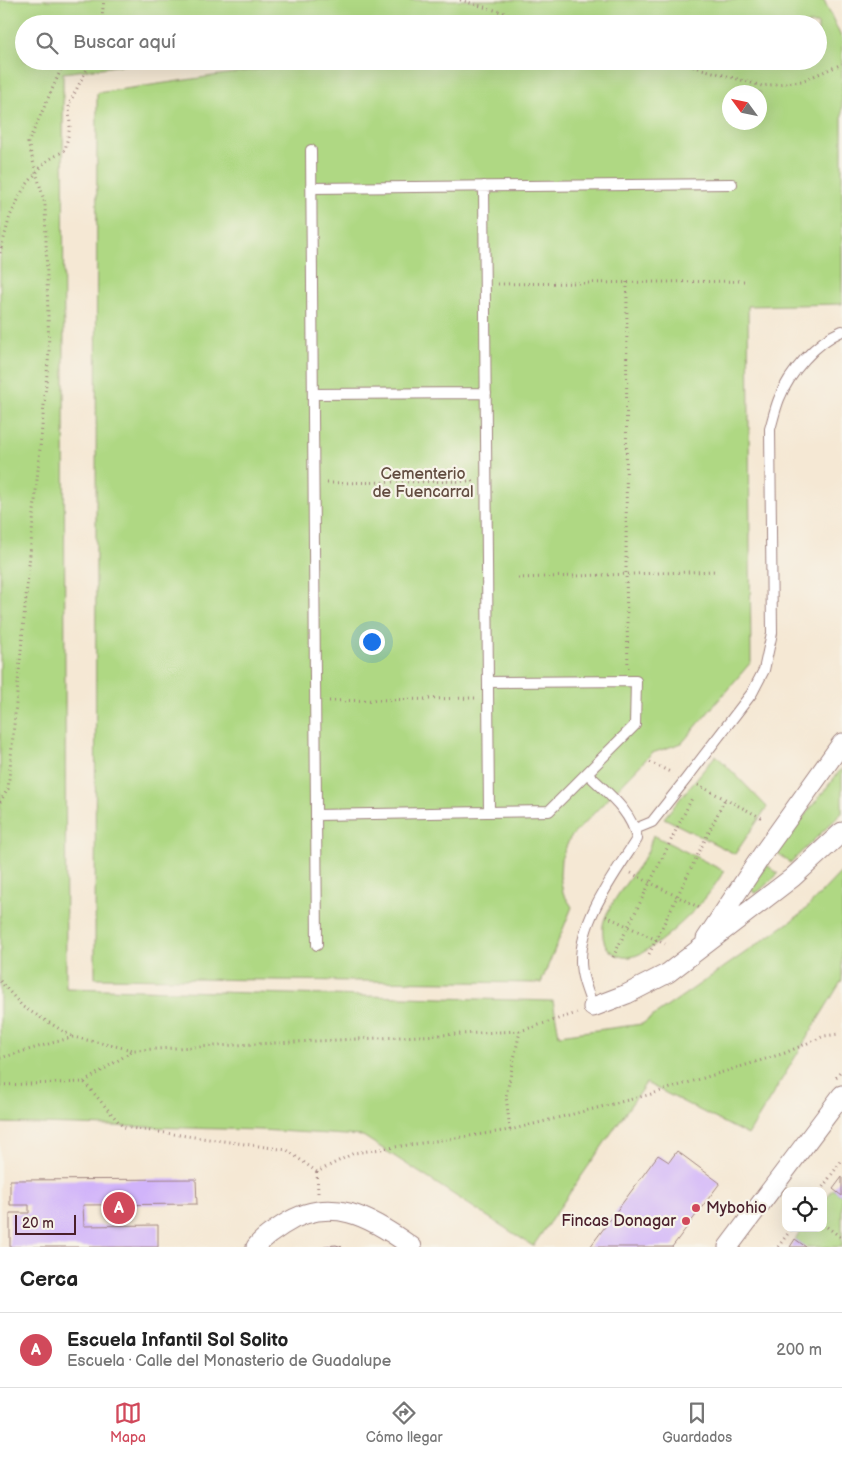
<!DOCTYPE html>
<html lang="es">
<head>
<meta charset="utf-8">
<style>
  body { margin:0; font-family:"Balsamiq Sans",sans-serif; background:#f6f6f6; color:#222 }
  .controls { position:absolute; right:15px; bottom:15px; display:grid; overflow:hidden; border-radius:10px; box-shadow:0 5px 20px #0002 }
  .controls button { width:45px; height:45px; display:grid; place-items:center; padding:0; border:0; border-bottom:1px solid #e0e0e0; background:#fff; color:#222; font:25px sans-serif }
  .compass { position:absolute; left:722px; top:85px; width:45px; height:45px; border-radius:50%; background:#fff; box-shadow:0 5px 20px #0002; rotate:303deg }
  .scale { position:absolute; left:15px; bottom:12px; width:61px; box-sizing:border-box; padding-left:5px; border:2px solid #4a1f2b; border-top:0; font-size:14px; line-height:18px; white-space:nowrap; color:#4a1f2b; -webkit-text-stroke:4px #f7f3e8; paint-order:stroke }
  .you { position:absolute; left:371px; top:641px; width:18px; height:18px; margin:-12px; border:4px solid #fff; border-radius:50%; background:#1a73e8; box-shadow:0 0 0 8px #1a73e833 }
  .badge { display:grid; place-items:center; width:32px; height:32px; border-radius:50%; background:#d1495b; color:#fff; font-size:16px; font-weight:700 }
  .pin { position:absolute; translate:-50% -50%; border:2px solid #fff; box-shadow:0 1px 5px #0006 }
  .list { margin:0; padding:0; list-style:none }
  h2 { display:flex; justify-content:space-between; align-items:center; height:65px; margin:0; padding:0 20px; font-size:21px }
  h2 small { font-size:16px; font-weight:400; color:#767676 }
  .list li { display:grid; grid-template-columns:32px 1fr auto; gap:15px; align-items:center; box-sizing:border-box; height:75px; padding:0 20px; border-top:1px solid #e0e0e0 }
  .list b { display:block; font-size:19px; white-space:nowrap }
  .list p { margin:0; font-size:16px; white-space:nowrap; color:#767676 }
  .list em { font-size:16px; font-style:normal; color:#767676 }
  .icon { flex:none; width:28px; height:28px; fill:none; stroke:currentColor; stroke-width:2; stroke-linecap:round; stroke-linejoin:round }
  .map { position:relative; flex:none; width:842px; height:1247px; overflow:hidden }
  .search { position:absolute; background:#fff; box-shadow:0 5px 20px #0002; left:15px; right:15px; top:15px; height:55px; display:flex; align-items:center; gap:12px; box-sizing:border-box; padding:0 18px; border-radius:28px; color:#767676; font-size:19px }
  .sheet { height:140px; background:#fff }
  nav { display:flex; justify-content:space-around; align-items:center; box-sizing:border-box; height:70px; border-top:1px solid #e0e0e0; background:#fff; font-size:14px; color:#767676 }
  nav a { display:grid; justify-items:center; gap:2px }
  nav .on { color:#d1495b }
  .map>svg:first-child { display:block }
  .green { fill:#afd883; stroke:#7c7c57; fill-rule:evenodd }
  .building { fill:#d1b4fa }
  .lines { fill:none; stroke-linecap:round; stroke-linejoin:round }
  .lane-casing { stroke:#a08480; stroke-width:12 }
  .street-casing { stroke:#a08480; stroke-width:21 }
  .path { stroke:#a08480; stroke-width:3; stroke-dasharray:1 4; stroke-linecap:butt }
  .lane { stroke:#fff; stroke-width:10 }
  .street { stroke:#fff; stroke-width:19 }
  .poi-dot { fill:#d1495b; stroke:#f7f3e8; stroke-width:2 }
  .labels { text-anchor:middle; dominant-baseline:central; stroke-width:4.5; stroke-linejoin:round; paint-order:stroke }
  .park-label { font-size:16px; fill:#634d41; stroke:#f7f3e8 }
  .poi-label { font-size:16px; fill:#4a1f2b; stroke:#f7f3e8; text-anchor:start }
</style>
</head>
<body>
<div class="map">
<svg width="842" height="1247" viewBox="0 0 842 1247">
  <rect width="100%" height="100%" fill="#f7f3e8"/>
  <filter id="ink" filterUnits="userSpaceOnUse"><feTurbulence type="fractalNoise" baseFrequency=".02" numOctaves="2"/><feDisplacementMap in="SourceGraphic" scale="10" xChannelSelector="R" yChannelSelector="G"/><feConvolveMatrix kernelMatrix="1 2 1 2 8 2 1 2 1" color-interpolation-filters="sRGB"/></filter>
  <filter id="wash" filterUnits="userSpaceOnUse"><feTurbulence type="fractalNoise" baseFrequency=".0096" numOctaves="4" result="noise"/><feDisplacementMap in="SourceGraphic" scale="20" xChannelSelector="R" yChannelSelector="G"/><feGaussianBlur stdDeviation="1.12" result="paint"/><feColorMatrix in="noise" values="0 0 0 0 0 0 0 0 0 0 0 0 0 0 0 0 0 1.4 0 .05"/><feComposite in="paint" operator="in"/></filter>
  <g filter="url(#wash)">
    <rect width="100%" height="100%" fill="#f5e8d4"/>
    <path class="green" d="M0,0H824L842,39V304L748,306L751,662L682,743L652,753L570,838L561,859L560,876L563,893L572,907L541,983L95,978L97,93L316,61H818V24H24V61H154L63,73L66,988L553,1001L559,1035L642,1024L801,914L842,871V980L748,1135L646,1083L533,1246L363,1136L260,1130L0,1123ZM730,92H760V122H730Z
      M716,755L767,807L735,854L664,818Z
      M842,768V813L790,863L776,852Z
      M653,835L724,871C719,879 713,888 707,896C693,913 652,954 630,957C624,958 617,956 612,952C603,947 602,934 603,925C606,906 636,872 647,853C649,848 651,841 653,835Z
      M767,865L778,874L758,892L754,893L750,887Z
      M833,1189L842,1196V1247H806L795,1239L804,1228H823V1202Z"/>
    <g id="blocks">
      <path class="building" d="M677,1151L720,1183L672,1247H590L658,1155L669,1162Z
        M842,1177V1196L833,1189Z
        M196,1179L197,1204L83,1205L84,1226L158,1225V1247H10V1213H29V1205H10V1180Z
        M795,1239L806,1247H790Z
        M336,1245L342,1247H324V1246Z"/>
    </g>
  </g>
  <g filter="url(#ink)">
    <use href="#blocks" fill-opacity="0" stroke="#a08480" stroke-width="1"/>
    <g class="lines">
      <g class="lane-casing">
        <path id="lane" d="M311,150L317,945
          M484,186L489,812
          M312,188L732,184
          M313,394L486,393
          M587,773C606,792 632,811 637,839C615,874 580,919 581,962C581,977 588,993 593,1007
          M316,815L549,811L635,725L636,681L488,682
          M635,829L652,822L686,779L752,693L764,670L772,633L770,429C773,419 775,409 779,399C789,373 816,342 842,331"/>
      </g>
      <g class="street-casing">
        <path id="street" d="M706,939L764,852L842,743
          M593,1007L627,994L668,973L792,878L842,832
          M256,1247C263,1237 273,1232 283,1225C330,1194 371,1217 412,1247
          M728,1247L842,1095"/>
      </g>
      <path class="path" d="M460,0L543,24
        M101,24L104,0
        M674,61L762,86L802,81L842,64
        M0,253L10,216L24,188L45,162L65,150L70,127L69,104L91,61
        M627,282L626,574L628,668
        M498,284L745,281
        M327,483L473,481
        M518,578L717,571
        M329,701L475,698
        M650,762L672,773
        M698,785L764,819
        M0,802L8,789L49,352L45,204L28,143L63,65L66,61
        M631,873L702,909
        M606,916L665,944
        M649,954L725,799
        M613,957L693,796
        M0,981L23,1007L73,1037
        M0,1058L73,1037L133,1050
        M836,1077L842,1069
        M84,1082L134,1050L520,1031
        M0,1085L84,1082L123,1127L287,1150L317,1172
        M510,1130L506,1096L520,1031L577,1013
        M820,1191L842,1160
        M318,1193L317,1172L354,1153L510,1130L648,1095L785,1053L824,1036L839,1034
        M823,1224L842,1238
        M778,1247L792,1228"/>
      <use href="#lane" class="lane"/>
      <use href="#street" class="street"/>
    </g>
  </g>
  <g class="poi-dot">
    <circle cx="696" cy="1208" r="5"/>
    <circle cx="686" cy="1221" r="5"/>
  </g>
  <g class="labels">
    <g class="park-label">
      <text x="423" y="474">Cementerio<tspan x="423" dy="18">de Fuencarral</tspan></text>
    </g>
    <g class="poi-label">
      <text x="706" y="1208">Mybohio</text>
      <text x="676" y="1221" text-anchor="end">Fincas Donagar</text>
    </g>
  </g>
</svg>
<div class="controls">
<button><svg class="icon" aria-label="locate" viewBox="0 0 24 24"><circle cx="12" cy="12" r="6"/><path d="M12 2v4M12 18v4M2 12h4M18 12h4"/></svg></button>
</div>
<svg class="compass" viewBox="-18 -18 36 36"><path d="M0-13l5 13h-10z" fill="#e53935"/><path d="M0 13l5-13h-10z" fill="#767676"/></svg>
<div class="scale">20 m</div>
<div class="you"></div>
<div class="pin badge" style="left:119px;top:1208px">A</div>
<div class="search"><svg class="icon" aria-label="search" viewBox="0 0 24 24"><circle cx="10" cy="10" r="6"/><path d="M15 15l6 6"/></svg>Buscar aquí</div>
</div>
<section class="sheet">
<h2>Cerca<small></small></h2>
<ul class="list">
<li><span class="badge">A</span><div><b>Escuela Infantil Sol Solito</b><p>Escuela · Calle del Monasterio de Guadalupe</p></div><em>200 m</em></li>
</ul>
</section>
<nav>
<a class="on"><svg class="icon" aria-label="map" viewBox="0 0 24 24"><path d="M3 6l6-2 6 2 6-2v14l-6 2-6-2-6 2zM9 4v14M15 6v14"/></svg>Mapa</a>
<a><svg class="icon" aria-label="directions" viewBox="0 0 24 24"><path d="M12 3l9 9-9 9-9-9zM9 14v-3h6M13 9l2 2-2 2"/></svg>Cómo llegar</a>
<a><svg class="icon" aria-label="saved" viewBox="0 0 24 24"><path d="M7 4h10v16l-5-4-5 4z"/></svg>Guardados</a>
</nav>
</body>
</html>
